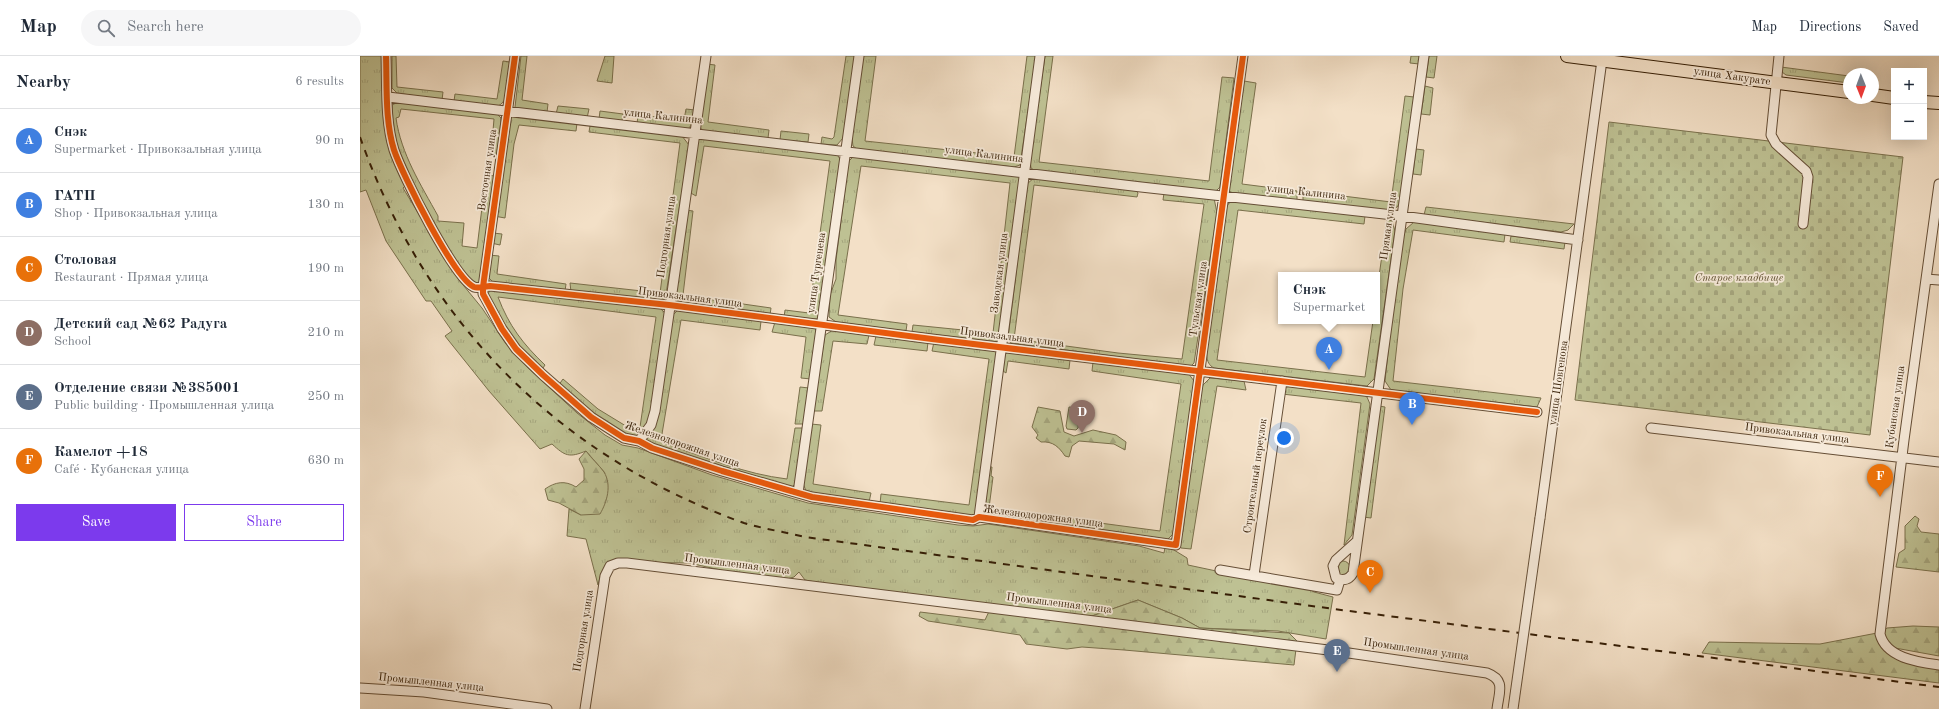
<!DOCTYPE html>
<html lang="en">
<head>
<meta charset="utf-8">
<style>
  body { margin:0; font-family:"Old Standard TT",serif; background:#f6f6f7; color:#1f2937 }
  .controls { position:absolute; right:12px; top:12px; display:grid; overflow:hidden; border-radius:0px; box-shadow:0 4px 16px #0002 }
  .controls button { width:36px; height:36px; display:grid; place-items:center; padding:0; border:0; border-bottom:1px solid #e0e1e3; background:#fff; color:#1f2937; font:20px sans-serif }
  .compass { position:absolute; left:1483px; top:12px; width:36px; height:36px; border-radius:50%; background:#fff; box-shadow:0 4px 16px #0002; rotate:179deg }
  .you { position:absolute; left:924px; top:382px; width:14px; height:14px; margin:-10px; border:3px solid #fff; border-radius:50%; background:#1a73e8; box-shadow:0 0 0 6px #1a73e833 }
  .badge { display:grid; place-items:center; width:26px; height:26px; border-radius:50%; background:#7c3aed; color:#fff; font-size:13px; font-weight:700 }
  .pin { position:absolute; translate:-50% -33px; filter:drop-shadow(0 1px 2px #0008) }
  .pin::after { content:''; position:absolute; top:21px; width:14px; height:12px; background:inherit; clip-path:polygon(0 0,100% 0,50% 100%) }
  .popup { position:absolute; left:918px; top:216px; width:102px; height:52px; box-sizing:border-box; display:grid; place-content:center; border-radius:0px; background:#fff; filter:drop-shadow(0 1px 3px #0005); font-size:13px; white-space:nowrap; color:#747a83 }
  .popup b { font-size:15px; color:#1f2937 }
  .popup::after { content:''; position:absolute; left:50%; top:100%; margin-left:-8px; border:8px solid transparent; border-top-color:#fff }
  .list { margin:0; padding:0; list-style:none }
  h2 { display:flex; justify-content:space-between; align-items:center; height:52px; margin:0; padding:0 16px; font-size:17px }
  h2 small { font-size:13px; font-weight:400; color:#747a83 }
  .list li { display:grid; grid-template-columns:26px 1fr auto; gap:12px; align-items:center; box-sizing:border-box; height:64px; padding:0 16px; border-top:1px solid #e0e1e3 }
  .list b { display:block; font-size:15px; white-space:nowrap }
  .list p { margin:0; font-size:13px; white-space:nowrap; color:#747a83 }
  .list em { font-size:13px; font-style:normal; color:#747a83 }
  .actions { display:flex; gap:8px; padding:12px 16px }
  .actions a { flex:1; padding:9px 0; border:1px solid #7c3aed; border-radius:0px; text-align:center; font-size:14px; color:#7c3aed }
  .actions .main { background:#7c3aed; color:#fff }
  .icon { flex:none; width:22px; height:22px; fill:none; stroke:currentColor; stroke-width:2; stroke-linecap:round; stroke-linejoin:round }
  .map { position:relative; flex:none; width:1579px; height:653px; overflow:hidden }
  header { display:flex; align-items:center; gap:24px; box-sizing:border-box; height:56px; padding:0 20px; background:#fff; border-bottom:1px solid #e0e1e3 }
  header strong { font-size:19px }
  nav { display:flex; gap:22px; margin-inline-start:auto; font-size:14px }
  .search { width:280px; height:36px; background:#f6f6f7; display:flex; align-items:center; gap:10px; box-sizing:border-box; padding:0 14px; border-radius:22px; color:#747a83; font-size:15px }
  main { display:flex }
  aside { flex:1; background:#fff }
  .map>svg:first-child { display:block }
  .grass { fill:url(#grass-tufts); stroke:#7a704c }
  .forest { fill:url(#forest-firs); stroke:#7a704c }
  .cemetery { fill:url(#cemetery-stones); stroke:#7a704c }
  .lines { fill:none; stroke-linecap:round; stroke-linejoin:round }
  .minor-casing { stroke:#654e36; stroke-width:11 }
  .major-casing { stroke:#361e05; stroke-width:14 }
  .minor { stroke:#f7ebdb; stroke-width:9 }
  .major { stroke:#f3e0c7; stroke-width:12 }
  .rail { stroke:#361e05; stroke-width:2; stroke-dasharray:7 7; stroke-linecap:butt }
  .minor-bridge-casing { stroke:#654e36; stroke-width:11; stroke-linecap:butt }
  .minor-bridge { stroke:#f7ebdb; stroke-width:9 }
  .cycleway-casing { stroke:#f7ebdb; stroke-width:8 }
  .cycleway { stroke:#e8590c; stroke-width:6 }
  .labels { text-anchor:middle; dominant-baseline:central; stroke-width:3.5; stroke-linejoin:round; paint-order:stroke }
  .street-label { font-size:11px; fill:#361e05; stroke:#f7ebdb }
  .park-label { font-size:11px; font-style:italic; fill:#5f4f30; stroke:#f7ebdb }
</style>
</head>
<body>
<header>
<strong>Map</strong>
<div class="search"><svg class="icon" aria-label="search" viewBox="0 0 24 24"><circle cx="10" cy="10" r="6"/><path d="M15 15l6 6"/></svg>Search here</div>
<nav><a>Map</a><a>Directions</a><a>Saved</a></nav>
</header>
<main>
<aside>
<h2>Nearby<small>6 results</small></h2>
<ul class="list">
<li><span class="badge" style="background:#3f7fe0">A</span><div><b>Снэк</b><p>Supermarket · Привокзальная улица</p></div><em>90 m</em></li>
<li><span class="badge" style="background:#3f7fe0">B</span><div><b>ГАТП</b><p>Shop · Привокзальная улица</p></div><em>130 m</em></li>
<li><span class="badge" style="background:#e8710a">C</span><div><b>Столовая</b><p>Restaurant · Прямая улица</p></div><em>190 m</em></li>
<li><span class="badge" style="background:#8d6e63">D</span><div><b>Детский сад №62 Радуга</b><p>School</p></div><em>210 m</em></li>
<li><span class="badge" style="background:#5c6f8a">E</span><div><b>Отделение связи №385001</b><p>Public building · Промышленная улица</p></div><em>250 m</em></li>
<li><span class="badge" style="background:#e8710a">F</span><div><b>Камелот +18</b><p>Café · Кубанская улица</p></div><em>630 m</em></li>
</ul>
<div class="actions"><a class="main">Save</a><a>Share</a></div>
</aside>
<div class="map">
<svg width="1579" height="653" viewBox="0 0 1579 653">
  <defs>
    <pattern id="grass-tufts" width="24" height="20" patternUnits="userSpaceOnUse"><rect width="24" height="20" fill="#bec193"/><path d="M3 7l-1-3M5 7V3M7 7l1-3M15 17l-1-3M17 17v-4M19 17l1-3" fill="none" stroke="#a4a57d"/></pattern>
    <pattern id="forest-firs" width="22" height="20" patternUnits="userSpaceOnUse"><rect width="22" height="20" fill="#bec193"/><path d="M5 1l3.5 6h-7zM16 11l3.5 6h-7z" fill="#a4a57d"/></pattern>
    <pattern id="cemetery-stones" width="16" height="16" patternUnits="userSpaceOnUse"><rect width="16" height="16" fill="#bec193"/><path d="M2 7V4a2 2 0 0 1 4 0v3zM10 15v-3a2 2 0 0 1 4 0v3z" fill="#a4a57d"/></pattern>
  </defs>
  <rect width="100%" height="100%" fill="#f3e0c7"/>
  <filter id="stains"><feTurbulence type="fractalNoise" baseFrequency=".005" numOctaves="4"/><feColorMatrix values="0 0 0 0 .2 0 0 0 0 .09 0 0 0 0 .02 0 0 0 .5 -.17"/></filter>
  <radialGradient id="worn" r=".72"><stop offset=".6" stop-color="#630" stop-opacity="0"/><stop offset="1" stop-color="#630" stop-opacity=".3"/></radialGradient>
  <path class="grass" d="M0,0H22L25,56L46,129L43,132L99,224L122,252L146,288L167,311L217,357L245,379L262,389L278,392L352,419L448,447L598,469L613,470L628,468L779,490L804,497L805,491H809L827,502L828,509L875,519L947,531L954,536L973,541L966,583L918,575L840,572L822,562L778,544L729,561L470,529L445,524L439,516L434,521L423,524L374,517L329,507L252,506L241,517L238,529L226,483L207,480L209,453L221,459L245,417L226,395C209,402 205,400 192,388L180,393L129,335L85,280L92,275L71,245H66L26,185L6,134L0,136Z
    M32,0H36L37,31L83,36L82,44L37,37L32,32Z
    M161,0H167L162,44L188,48L187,56L157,53L155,51Z
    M245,0H254L252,27L237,25Z
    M486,0H495L483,82L477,89L461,88L462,81L472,83L474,81Z
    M503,0H516L505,85L654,101L667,0H676L660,109L654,111L497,93L493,90L492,82Z
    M685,0H693L679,106L849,125L862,21L874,22L860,131L856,135L674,114L671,112L670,105Z
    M1051,0H1060L1059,8L1050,7Z
    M1069,0H1077L1074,22L1066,21Z
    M143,5L150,6C149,19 151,44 138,50L94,45L95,38L137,43Z
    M347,8L355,9L348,66L409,74L408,82L346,76L343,75L339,70Z
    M1421,11L1489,20V27L1426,19L1422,16Z
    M884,25L896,27L882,128L937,135V145L875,138L869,135L868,131Z
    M1065,30L1073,32L1070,59L1061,58Z
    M1045,40L1054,41L1040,147L1037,151L1028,156L943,145V135L1031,146Z
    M38,46L137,58L141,62L138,99L131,98L134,63L41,53L39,61L36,62C41,98 61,129 78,160V165L104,167L102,190L117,192L126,119L135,120L124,193L121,228L115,229L101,215L51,128L33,81L32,49Z
    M198,50L229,53L227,62L196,58Z
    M326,53L335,54L333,67L328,73L277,68L278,59L324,64Z
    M240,55L263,58L262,65L239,63Z
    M155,59L217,67L216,75L159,69L154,88L145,162L134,160L150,62Z
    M233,69L322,80L329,89L305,245L211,236L210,227L300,237L320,87L229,76L230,70Z
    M421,75L449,78L448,86L420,84Z
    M345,82L476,97L480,103L479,111L458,263L424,261L425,254L449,257L470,105L344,90L336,140L329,136L338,84Z
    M1056,93L1064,94L1061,119L1053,118Z
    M494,100L658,120L660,123L638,286L552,276L553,269L633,277L650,127L501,110L478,259L547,268L546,275L476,266L469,261L470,239L476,223V204L488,110L489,105Z
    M675,121L775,133L778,137L777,141L674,129L654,283L758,297L822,303L844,148L803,144L804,137L854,142L857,157L834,307L831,310L651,287L648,282L667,128Z
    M875,145L1005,160L1004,168L878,154L857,304L1005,321L1013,265H1017V235L1027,163L1032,165L1035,175L1014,323L1007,330L854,312C844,307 847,295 848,285L866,152L869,147Z
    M1066,151L1214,168L1208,174L1201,176L1064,159Z
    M326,154L333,155L323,239L372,247L371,254L314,245Z
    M1054,166L1145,178L1144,186L1053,174L1043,233L1033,325L1181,342L1177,351L1031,334L1025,325L1032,259L1042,185L1046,173Z
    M133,177L142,178L140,189L131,187Z
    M1151,180L1205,186L1204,193L1150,186Z
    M129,199L139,200L137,218L206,228L205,235L134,227L128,221Z
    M130,234L300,252L305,257L292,358L282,378L273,382L246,369L198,330L203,323L238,353L279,378L296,261L138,241C149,270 163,288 185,309L181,315L153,285L128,238Z
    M376,247L411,252L410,259L375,253Z
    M319,253L401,265L400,274L321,264L301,384L307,388C347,402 385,418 427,423L435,372H445L436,427L432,431L293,390L286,384L313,259Z
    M415,266L453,271L456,274L451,323L441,322L446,281L412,276Z
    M473,274L509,279L507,288L473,285L462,355H453L465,279Z
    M516,280L568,286L567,295L514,289Z
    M574,286L637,295L615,458L612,460L520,448L521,438L609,449L629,303L572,295Z
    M648,296L710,304L709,313L648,305L646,317L643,315L645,298Z
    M733,306L828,317L834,325L813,478L806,485L740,476V467L800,475L821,328L732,315Z
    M850,322L884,325L886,334L857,330L831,493L821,492L819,488L823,475L839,343L843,329Z
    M927,330L1002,338L1007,341L1010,348L992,479L984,489L1001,347L922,338L923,332Z
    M440,331L449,332L444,368H435Z
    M1019,350L1025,351L1011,462L1003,461Z
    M709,351L719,352L720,354L718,372L716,374L707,373L706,370Z
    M451,368L461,369L453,428L511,437L509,446L450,437L446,435L443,427Z
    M629,411H632L631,420L633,421L629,452L675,458L674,466L624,458Z
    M684,459L737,466L736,475L683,467Z
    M976 512a7 7 0 1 1 14 0a7 7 0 1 1-14 0Z"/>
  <path class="forest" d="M678,351L700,355L704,376L714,380L733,374L756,379L766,386L765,394L754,388L719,385L712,390L709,401L705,400C699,391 693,385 681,386L676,382L678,379L672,371Z
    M226,395C231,402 239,409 244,416C252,429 247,446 240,458L221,459L199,447L188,444L185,433C195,426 205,424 216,431L224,424V413L219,403Z
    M1555,460L1559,463L1557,470L1561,476L1579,478V516L1536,511L1539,497L1545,493V470Z
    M778,544L822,562L840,572L929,577L937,585L934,609L764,594L722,591L707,593L666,588L660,579L568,565L559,560L560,556L625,564L632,549L729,561Z
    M1553,570L1579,571V600L1535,592L1526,585L1523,575L1527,572Z
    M1517,577C1523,608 1552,607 1579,613V627L1342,597L1349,586L1460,588Z"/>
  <path class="cemetery" d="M1249,66L1543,101L1510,379L1215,344Z"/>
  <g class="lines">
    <g class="minor-casing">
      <path id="minor" d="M26,0C27,31 25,65 34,94C42,118 94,222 114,231C117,232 121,231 123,231V238L142,273L156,293L183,319L231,361L264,382L279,385L292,392L362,415L452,441L613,464L619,461L816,489L883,0
        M155,0L123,231L130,230L309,249L572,283L1177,356
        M1419,0L1411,79L1416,88L1446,115L1448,121L1443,168
        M28,41L781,131L1042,160L1218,184
        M1579,128L1544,384L1520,578C1526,602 1558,606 1579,609
        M1566,223L1579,224
        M1291,372L1579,406
        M279,385L291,369L295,355L346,0
        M438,437L499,0
        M619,461L680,0
        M1180,462L1242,4
        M996,486L976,504L973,510L976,522C983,525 989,524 993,517L1064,0
        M860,514L977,534L980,524
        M894,519L922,325
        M0,632L64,636L187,653
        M225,653L245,520L250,510L258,507H267L968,594L1127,617C1146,624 1139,636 1137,653"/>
    </g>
    <g class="major-casing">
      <path id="major" d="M1207,0L1489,36
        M1513,39L1534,42
        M1564,46L1579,47"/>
    </g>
    <use href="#minor" class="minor"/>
    <use href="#major" class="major"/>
    <path class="rail" d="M0,81C65,266 199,401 384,467C404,473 425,476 445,481L974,553L1579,631"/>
    <g class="minor-bridge-casing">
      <path id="minor-bridge" d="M1153,653L1180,462"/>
    </g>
    <use href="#minor-bridge" class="minor-bridge"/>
    <g class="cycleway-casing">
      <path id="cycleway" d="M26,0C27,31 25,65 34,94C42,118 94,222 114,231C117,232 121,231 123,231V238L142,273L156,293L183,319L231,361L264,382L279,385L292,392L362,415L452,441L613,464L619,461L816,489L883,0
        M155,0L123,231L130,230L309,249L572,283L1177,356"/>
    </g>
    <use href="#cycleway" class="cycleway"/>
  </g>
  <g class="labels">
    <g class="street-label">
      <text transform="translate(1372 21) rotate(8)">улица Хакурате</text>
      <text transform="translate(303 61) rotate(6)">улица Калинина</text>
      <text transform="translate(624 99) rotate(7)">улица Калинина</text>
      <text transform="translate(128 114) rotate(-82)">Восточная улица</text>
      <text transform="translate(946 137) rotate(6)">улица Калинина</text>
      <text transform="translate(1029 170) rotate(-82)">Прямая улица</text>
      <text transform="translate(307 181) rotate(-82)">Подгорная улица</text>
      <text transform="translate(457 217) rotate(-82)">улица Тургенева</text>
      <text transform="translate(640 217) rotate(-83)">Заводская улица</text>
      <text transform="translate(330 242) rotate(7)">Привокзальная улица</text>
      <text transform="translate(839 243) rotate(-82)">Тульская улица</text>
      <text transform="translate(652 282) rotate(7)">Привокзальная улица</text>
      <text transform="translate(1199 327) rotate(-82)">улица Шовгенова</text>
      <text transform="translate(1536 351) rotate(-82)">Кубанская улица</text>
      <text transform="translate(1437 378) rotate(7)">Привокзальная улица</text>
      <text transform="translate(322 389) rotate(19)">Железнодорожная улица</text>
      <text transform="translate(896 420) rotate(-82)">Строительный переулок</text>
      <text transform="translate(683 461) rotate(7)">Железнодорожная улица</text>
      <text transform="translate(377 509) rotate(7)">Промышленная улица</text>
      <text transform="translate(699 548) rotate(7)">Промышленная улица</text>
      <text transform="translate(224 575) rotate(-81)">Подгорная улица</text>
      <text transform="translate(1056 594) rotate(8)">Промышленная улица</text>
      <text transform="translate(71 627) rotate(6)">Промышленная улица</text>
    </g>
    <g class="park-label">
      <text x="1379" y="222">Старое кладбище</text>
    </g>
  </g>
  <rect width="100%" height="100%" filter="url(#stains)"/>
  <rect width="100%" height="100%" fill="url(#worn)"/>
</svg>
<div class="controls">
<button>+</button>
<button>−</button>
</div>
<svg class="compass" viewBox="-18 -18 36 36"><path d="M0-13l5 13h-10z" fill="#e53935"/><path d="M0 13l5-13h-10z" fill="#747a83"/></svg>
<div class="you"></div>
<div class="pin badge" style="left:969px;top:314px;background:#3f7fe0">A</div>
<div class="popup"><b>Снэк</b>Supermarket</div>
<div class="pin badge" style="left:1052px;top:369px;background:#3f7fe0">B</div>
<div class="pin badge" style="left:1010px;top:537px;background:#e8710a">C</div>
<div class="pin badge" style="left:722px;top:377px;background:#8d6e63">D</div>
<div class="pin badge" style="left:977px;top:616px;background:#5c6f8a">E</div>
<div class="pin badge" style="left:1520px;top:441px;background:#e8710a">F</div>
</div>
</main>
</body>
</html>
